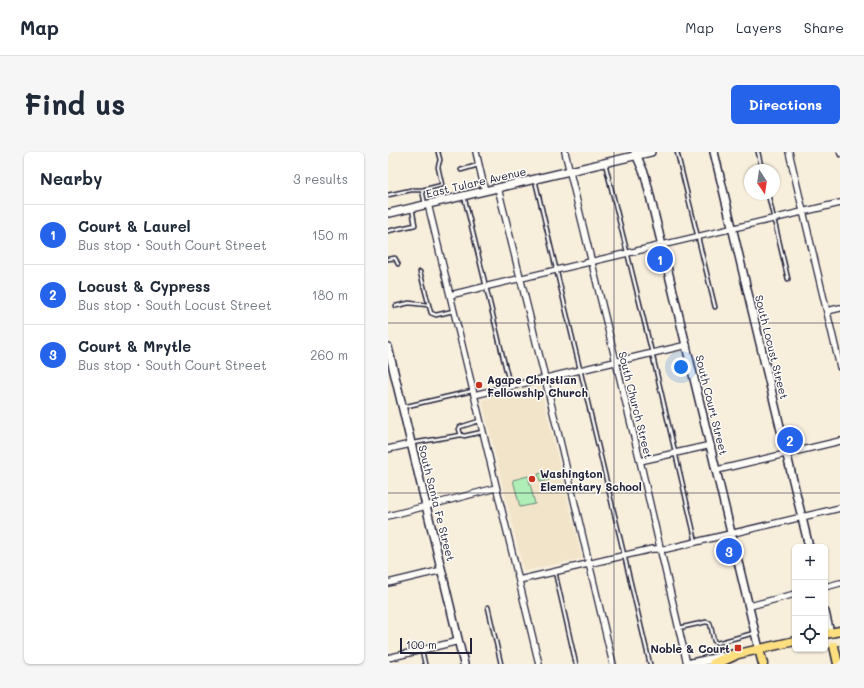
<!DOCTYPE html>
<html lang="en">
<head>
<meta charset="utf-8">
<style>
  body { margin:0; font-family:Mali,sans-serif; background:#f6f6f7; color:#1f2937 }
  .controls { position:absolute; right:12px; bottom:12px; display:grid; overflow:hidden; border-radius:6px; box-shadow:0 1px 3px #0004 }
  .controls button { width:36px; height:36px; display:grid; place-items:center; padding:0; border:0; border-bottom:1px solid #e0e1e3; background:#fff; color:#1f2937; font:20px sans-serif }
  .compass { position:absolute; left:356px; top:12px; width:36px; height:36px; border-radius:50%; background:#fff; box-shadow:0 1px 3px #0004; rotate:167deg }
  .scale { position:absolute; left:12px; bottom:10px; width:72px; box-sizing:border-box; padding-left:4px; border:2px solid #22223b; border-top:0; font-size:11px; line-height:14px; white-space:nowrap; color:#22223b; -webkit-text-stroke:3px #fdfcf7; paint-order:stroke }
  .you { position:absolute; left:293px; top:215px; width:14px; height:14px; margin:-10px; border:3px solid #fff; border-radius:50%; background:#1a73e8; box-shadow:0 0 0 6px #1a73e833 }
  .badge { display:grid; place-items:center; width:26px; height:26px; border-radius:50%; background:#2563eb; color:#fff; font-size:13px; font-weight:700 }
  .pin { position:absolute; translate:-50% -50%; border:2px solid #fff; box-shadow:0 1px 4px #0006 }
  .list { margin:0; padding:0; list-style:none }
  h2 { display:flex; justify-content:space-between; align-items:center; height:52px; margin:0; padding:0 16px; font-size:17px }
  h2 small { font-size:13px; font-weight:400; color:#747a83 }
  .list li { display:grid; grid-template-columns:26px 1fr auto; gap:12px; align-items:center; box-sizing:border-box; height:60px; padding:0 16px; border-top:1px solid #e0e1e3 }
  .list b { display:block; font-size:15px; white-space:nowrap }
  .list p { margin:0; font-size:13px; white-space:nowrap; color:#747a83 }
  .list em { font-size:13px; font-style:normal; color:#747a83 }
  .icon { flex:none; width:22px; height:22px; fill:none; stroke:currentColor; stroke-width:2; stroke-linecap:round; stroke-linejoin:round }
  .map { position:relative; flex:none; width:452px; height:512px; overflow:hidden; border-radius:6px }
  header { display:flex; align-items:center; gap:24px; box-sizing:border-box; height:56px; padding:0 20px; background:#fff; border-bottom:1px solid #e0e1e3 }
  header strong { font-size:19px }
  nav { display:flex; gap:22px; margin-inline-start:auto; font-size:14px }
  .intro { display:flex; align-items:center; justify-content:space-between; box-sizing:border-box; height:96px; padding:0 24px }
  h1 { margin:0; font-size:28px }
  .button { padding:10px 18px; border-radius:6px; background:#2563eb; color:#fff; font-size:14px; font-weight:700 }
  main { display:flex; gap:24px; padding:0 24px }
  aside { flex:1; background:#fff; border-radius:6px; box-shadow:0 1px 3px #0004 }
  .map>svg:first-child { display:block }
  .built { fill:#f2e4c9 }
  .green { fill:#afefb7; stroke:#688879 }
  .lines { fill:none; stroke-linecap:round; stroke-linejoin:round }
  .service-casing { stroke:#22223b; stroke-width:5.5 }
  .minor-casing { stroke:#22223b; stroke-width:8 }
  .tertiary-casing { stroke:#22223b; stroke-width:10 }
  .secondary-casing { stroke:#22223b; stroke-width:11 }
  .primary-casing { stroke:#22223b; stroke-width:11 }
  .motorway-casing { stroke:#22223b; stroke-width:13 }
  .service { stroke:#fdfcf7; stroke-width:2.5 }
  .minor { stroke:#fdfcf7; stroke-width:5.5 }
  .tertiary { stroke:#fdfcf7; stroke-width:7 }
  .secondary { stroke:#fdfcf7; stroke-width:8 }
  .primary { stroke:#fddf80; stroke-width:8 }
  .motorway { stroke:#fddf80; stroke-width:10 }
  .primary-bridge-casing { stroke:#22223b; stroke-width:11; stroke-linecap:butt }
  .primary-bridge { stroke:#fddf80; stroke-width:8 }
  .grid { fill:none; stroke:#22223b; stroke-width:1; stroke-opacity:0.55 }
  .poi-dot { fill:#c8321e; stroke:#fdfcf7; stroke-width:1.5 }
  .labels { text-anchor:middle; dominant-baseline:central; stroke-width:3; stroke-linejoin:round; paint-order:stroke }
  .street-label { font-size:11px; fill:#22223b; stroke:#fdfcf7 }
  .poi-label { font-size:11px; font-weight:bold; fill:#22223b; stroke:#fdfcf7; text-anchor:start }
</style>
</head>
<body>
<header>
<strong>Map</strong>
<nav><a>Map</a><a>Layers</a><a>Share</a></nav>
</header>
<div class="intro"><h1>Find us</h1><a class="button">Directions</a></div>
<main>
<aside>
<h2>Nearby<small>3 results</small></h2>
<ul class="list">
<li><span class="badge">1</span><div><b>Court &amp; Laurel</b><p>Bus stop · South Court Street</p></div><em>150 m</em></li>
<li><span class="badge">2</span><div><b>Locust &amp; Cypress</b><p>Bus stop · South Locust Street</p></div><em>180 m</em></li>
<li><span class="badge">3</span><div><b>Court &amp; Mrytle</b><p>Bus stop · South Court Street</p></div><em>260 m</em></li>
</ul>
</aside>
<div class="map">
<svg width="452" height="512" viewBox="0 0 452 512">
  <rect width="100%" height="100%" fill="#f7eedc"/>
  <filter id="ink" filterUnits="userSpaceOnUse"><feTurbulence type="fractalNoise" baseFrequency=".025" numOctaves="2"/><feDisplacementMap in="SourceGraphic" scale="8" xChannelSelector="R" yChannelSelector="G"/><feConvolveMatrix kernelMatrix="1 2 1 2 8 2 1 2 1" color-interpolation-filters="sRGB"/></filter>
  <g filter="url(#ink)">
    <path class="built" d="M152,234L194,406L136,419L94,248Z"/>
    <path class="green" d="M159,320L161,328L152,330L150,322Z
      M140,324L147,352L132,355L125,328Z"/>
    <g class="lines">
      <g class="service-casing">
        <path id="service" d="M289,0L327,155
          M370,0L374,18
          M451,0L452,3
          M217,11L264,201L308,390
          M73,18L90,13
          M147,28L262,512
          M34,38L54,33L50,15L52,8L50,0
          M380,42L400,127
          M0,43L23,38H34L37,52
          M76,44L122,234
          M0,79L27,73L24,56
          M0,107L7,106L10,112
          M32,120L43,161L48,163L65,159
          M8,154L21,151L40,153
          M15,255L84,239
          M91,269L72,275L71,277L73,283L76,284L94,280
          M25,291L73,283
          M167,420L188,512
          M100,455L113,512
          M291,476L318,470L322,471L326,489L329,491L366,481
          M34,499L37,512"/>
      </g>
      <g class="minor-casing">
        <path id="minor" d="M88,0L97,39
          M177,0L252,309L299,512
          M401,0L452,215
          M110,36L157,226L225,512
          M40,52L151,512
          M62,143L452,51
          M439,159L452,156
          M86,243L299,193
          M0,297L23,292
          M252,309L323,293
          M329,318L452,289
          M0,364L108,336
          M131,428L264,397H278L452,356
          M0,431L54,418
          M437,435L452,431
          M362,454L407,442
          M0,506L71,489"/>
      </g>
      <g class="tertiary-casing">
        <path id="tertiary" d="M247,0L257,23L371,497
          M326,0L421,395
          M0,61H2L263,0
          M0,195L76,512
          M437,460L442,481"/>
      </g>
      <g class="secondary-casing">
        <path id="secondary" d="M301,512L334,505"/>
      </g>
      <g class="primary-casing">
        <path id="primary" d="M437,482L452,479
          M371,497L375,512
          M346,503L407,489"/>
      </g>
      <g class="motorway-casing">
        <path id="motorway" d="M326,512L346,503"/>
      </g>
      <use href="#service" class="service"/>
      <use href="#minor" class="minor"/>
      <use href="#tertiary" class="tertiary"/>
      <use href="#secondary" class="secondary"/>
      <use href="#primary" class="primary"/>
      <use href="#motorway" class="motorway"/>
      <g class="primary-bridge-casing">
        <path id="primary-bridge" d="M446,494L450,512"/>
      </g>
      <use href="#primary-bridge" class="primary-bridge"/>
    </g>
  </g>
  <path class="grid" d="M226,0V512M0,171H452M0,341H452"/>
  <g class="poi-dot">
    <circle cx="91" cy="233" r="4"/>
    <circle cx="144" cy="327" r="4"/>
    <rect x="346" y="492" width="8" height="8" rx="2"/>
  </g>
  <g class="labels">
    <g class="street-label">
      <text transform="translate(88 30) rotate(-13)">East Tulare Avenue</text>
      <text transform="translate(384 195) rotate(76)">South Locust Street</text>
      <text transform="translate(248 253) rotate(76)">South Church Street</text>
      <text transform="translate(324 253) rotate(76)">South Court Street</text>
      <text transform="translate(49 351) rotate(76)">South Santa Fe Street</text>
    </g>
    <g class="poi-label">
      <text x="99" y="227">Agape Christian<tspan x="99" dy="13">Fellowship Church</tspan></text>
      <text x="152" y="321">Washington<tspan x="152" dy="13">Elementary School</tspan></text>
      <text x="342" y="496" text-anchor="end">Noble &amp; Court</text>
    </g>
  </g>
</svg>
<div class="controls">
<button>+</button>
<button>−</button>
<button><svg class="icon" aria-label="locate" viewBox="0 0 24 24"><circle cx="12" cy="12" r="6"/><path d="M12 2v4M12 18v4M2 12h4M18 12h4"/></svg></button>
</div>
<svg class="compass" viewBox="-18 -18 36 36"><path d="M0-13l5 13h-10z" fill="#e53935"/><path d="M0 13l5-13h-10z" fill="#747a83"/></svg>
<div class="scale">100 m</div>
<div class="you"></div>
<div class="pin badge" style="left:272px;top:107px">1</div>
<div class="pin badge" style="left:402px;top:288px">2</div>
<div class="pin badge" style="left:341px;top:399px">3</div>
</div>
</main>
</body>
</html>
